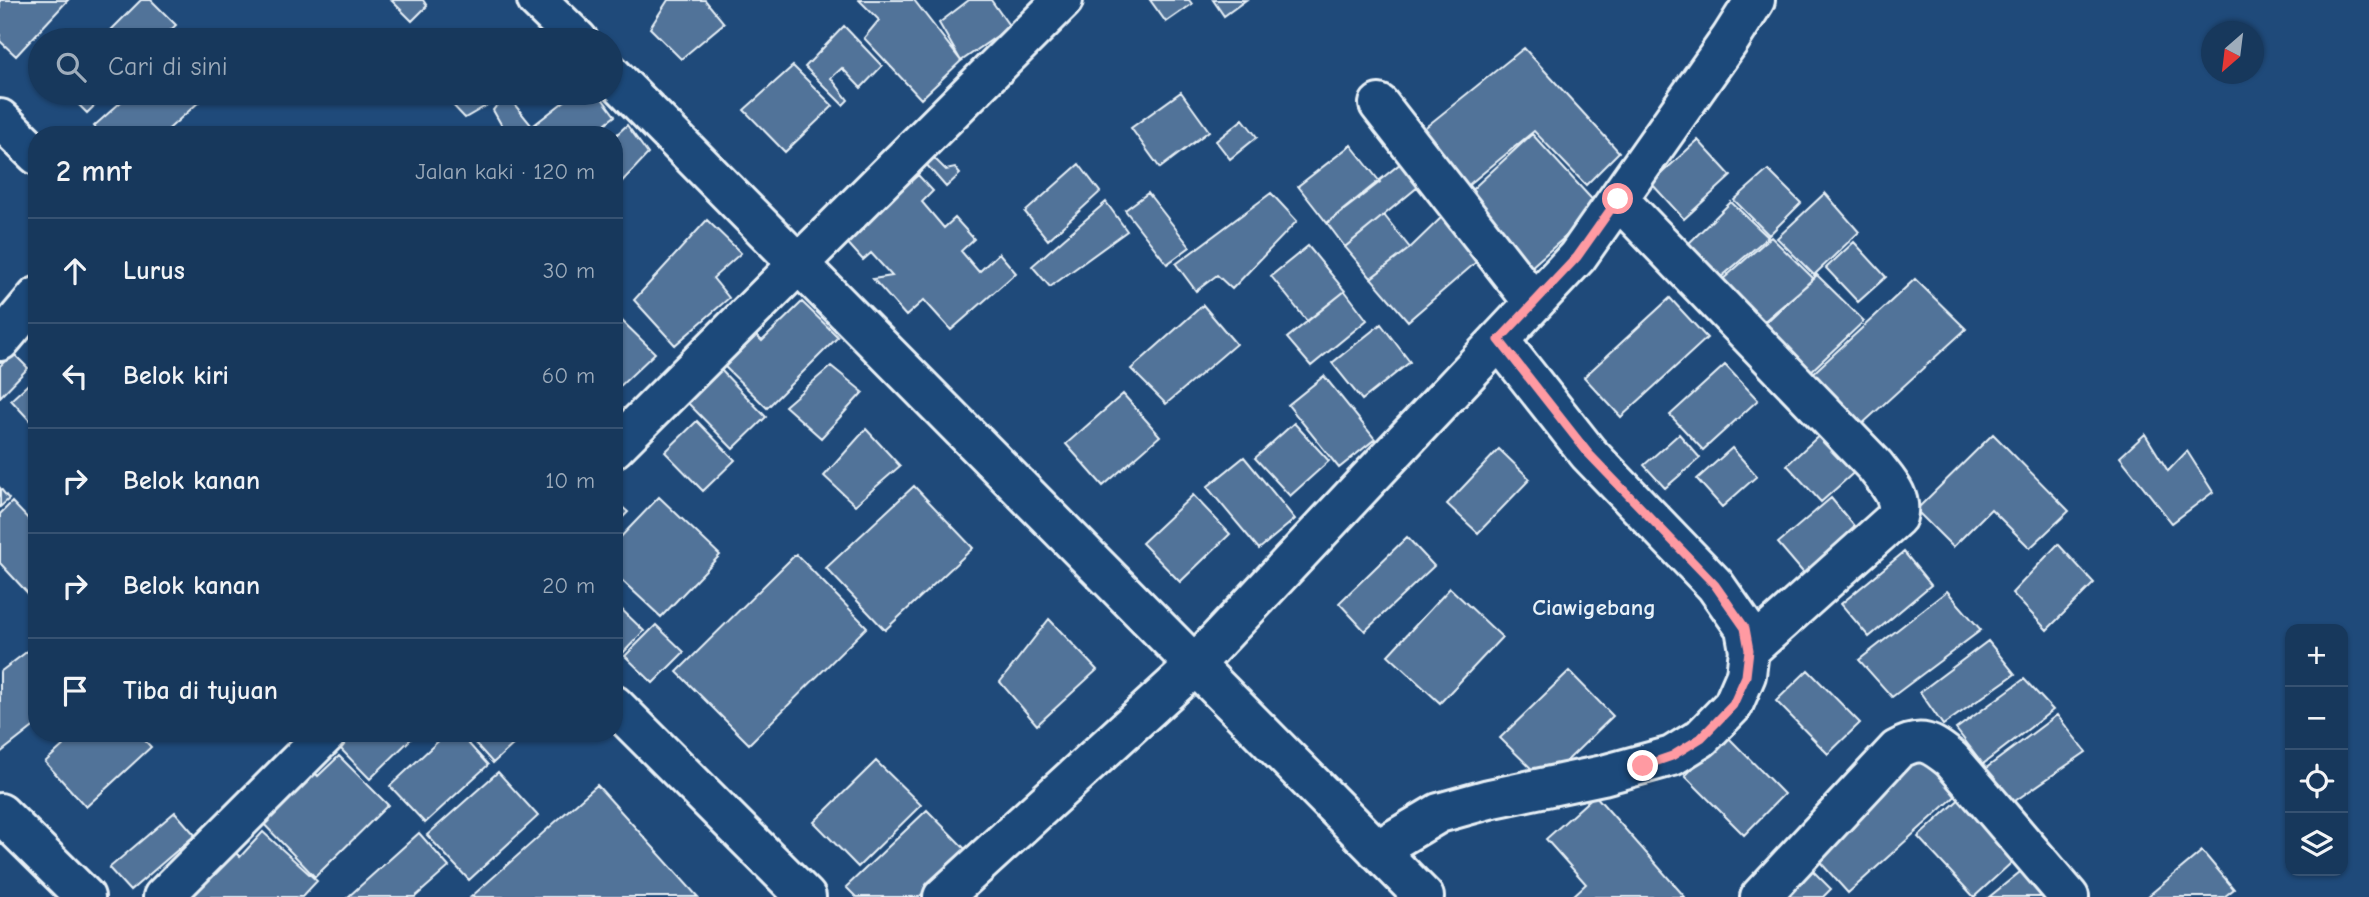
<!DOCTYPE html>
<html lang="id">
<head>
<meta charset="utf-8">
<style>
  body { margin:0; font-family:"Comic Neue",sans-serif; background:#203f62; color:#f1f3f6 }
  .controls { position:absolute; right:21px; bottom:21px; display:grid; overflow:hidden; border-radius:14px; box-shadow:0 2px 5px #0004 }
  .controls button { width:63px; height:63px; display:grid; place-items:center; padding:0; border:0; border-bottom:2px solid #365272; background:#17385c; color:#f1f3f6; font:35px sans-serif }
  .compass { position:absolute; left:2201px; top:21px; width:63px; height:63px; border-radius:50%; background:#17385c; box-shadow:0 2px 5px #0004; rotate:208deg }
  .stop { position:absolute; width:21px; height:21px; margin:-16px; border:5px solid #ff9aa2; border-radius:50%; background:#fff }
  .stop.end { background:#ff9aa2; border-color:#fff; box-shadow:0 2px 7px #0008 }
  .list { margin:0; padding:0; list-style:none }
  h2 { display:flex; justify-content:space-between; align-items:center; height:91px; margin:0; padding:0 28px; font-size:30px }
  h2 small { font-size:23px; font-weight:400; color:#9eacbb }
  .list li { display:grid; grid-template-columns:46px 1fr auto; gap:21px; align-items:center; box-sizing:border-box; height:105px; padding:0 28px; border-top:2px solid #365272 }
  .list b { display:block; font-size:26px; white-space:nowrap }
  .list em { font-size:23px; font-style:normal; color:#9eacbb }
  .icon { flex:none; width:38px; height:38px; fill:none; stroke:currentColor; stroke-width:2; stroke-linecap:round; stroke-linejoin:round }
  .map { position:relative; flex:none; width:2369px; height:897px; overflow:hidden }
  .search { position:absolute; background:#17385c; box-shadow:0 2px 5px #0004; left:28px; top:28px; width:595px; height:77px; display:flex; align-items:center; gap:18px; box-sizing:border-box; padding:0 24px; border-radius:38px; color:#9eacbb; font-size:26px }
  .panel { position:absolute; background:#17385c; box-shadow:0 2px 5px #0004; left:28px; top:126px; width:595px; height:616px; border-radius:28px }
  .map>svg:first-child { display:block }
  .building { fill:#517399; stroke:#e8f1f8; stroke-width:2 }
  .lines { fill:none; stroke-linecap:round; stroke-linejoin:round }
  .minor-casing { stroke:#e8f1f8; stroke-width:44 }
  .secondary-casing { stroke:#e8f1f8; stroke-width:44 }
  .minor { stroke:#1f4a7a; stroke-width:38 }
  .secondary { stroke:#1f4a7a; stroke-width:38 }
  .route { stroke:#ff9aa2; stroke-width:9 }
  .labels { text-anchor:middle; dominant-baseline:central; stroke-width:5; stroke-linejoin:round; paint-order:stroke }
  .quarter-label { font-size:23px; font-weight:bold; fill:#e8f1f8; stroke:#1f4a7a }
</style>
</head>
<body>
<div class="map">
<svg width="2369" height="897" viewBox="0 0 2369 897">
  <rect width="100%" height="100%" fill="#1f4a7a"/>
  <filter id="ink" filterUnits="userSpaceOnUse"><feTurbulence type="fractalNoise" baseFrequency=".0143" numOctaves="2"/><feDisplacementMap in="SourceGraphic" scale="14" xChannelSelector="R" yChannelSelector="G"/><feConvolveMatrix kernelMatrix="1 2 1 2 8 2 1 2 1" color-interpolation-filters="sRGB"/></filter>
  <g filter="url(#ink)">
    <path class="building" d="M0,0H68L16,56L0,41Z
      M141,0H151L176,25L160,40H101Z
      M391,0H423L427,6L412,21Z
      M668,0H705L724,23L681,59L650,28Z
      M859,0H914L961,61L921,99L864,38L879,20Z
      M969,0H991L1010,27L961,61L939,23Z
      M1150,0H1189L1192,4L1166,22Z
      M1213,0H1246L1224,16Z
      M844,26L882,66L861,88L842,68L831,78L848,100L843,105L805,67Z
      M1524,48L1619,152L1586,185L1534,131L1460,192L1412,138Z
      M793,66L833,106L785,152L744,110Z
      M1181,92L1209,131L1160,168L1131,128Z
      M67,93H107L87,113Z
      M131,93H209L162,135H102L94,126Z
      M455,93H508L465,118L447,99Z
      M575,93H598L615,116L590,135H521Z
      M506,94L532,126L521,135H507L493,110Z
      M1243,119L1257,137L1230,159L1216,141Z
      M627,125L648,154L614,190V137Z
      M1532,134L1599,207L1530,268L1465,196Z
      M1698,140L1731,176L1684,219L1651,183Z
      M1351,145L1380,182L1327,223L1298,186Z
      M931,155L946,170L955,168L960,174L946,187L925,163Z
      M1401,163L1419,186L1345,247L1327,223Z
      M1079,164L1100,192L1048,240L1025,212Z
      M1768,170L1801,203L1769,235L1734,200Z
      M918,175L933,191L922,202L944,228L955,218L974,239L961,251L979,272L999,253L1016,273L951,330L924,300L906,316L873,279L892,276L871,253L863,260L845,240Z
      M1148,193L1190,247L1167,264L1125,210Z
      M1271,193L1297,221L1232,289L1217,275L1196,291L1176,264Z
      M1825,193L1859,232L1814,275L1777,238Z
      M1106,202L1127,231L1050,287L1032,266Z
      M1731,202L1768,237L1713,284L1682,250Z
      M1384,215L1410,248L1371,278L1345,247Z
      M1444,215L1481,258L1408,321L1371,278L1410,248Z
      M707,220L741,253L713,278L729,298L675,345L634,300Z
      M1771,237L1814,279L1755,329L1714,287Z
      M1854,242L1886,277L1858,302L1826,268Z
      M1308,246L1345,291L1307,321L1271,276Z
      M1817,275L1864,321L1807,375L1759,329Z
      M1915,279L1966,329L1860,426L1808,378Z
      M1345,291L1367,320L1311,366L1287,338Z
      M1670,298L1707,338L1621,417L1584,377Z
      M802,302L838,337L767,408L721,363L752,331L762,341Z
      M1203,305L1236,344L1166,404L1131,369Z
      M614,313L655,353L614,392Z
      M1381,324L1410,362L1362,400L1332,363Z
      M13,353L28,368L0,397V366Z
      M1725,365L1758,400L1703,450L1670,415Z
      M831,366L863,392L821,438L785,406Z
      M720,369L766,417L733,449L686,401Z
      M37,376V420L33,424L11,400Z
      M1324,376L1375,439L1339,468L1288,405Z
      M1123,394L1160,436L1103,486L1066,444Z
      M697,421L735,460L703,491L665,452Z
      M1294,423L1329,461L1290,496L1255,458Z
      M866,429L900,466L855,505L824,476Z
      M1824,431L1859,468L1821,502L1787,465Z
      M1679,434L1700,458L1665,488L1644,465Z
      M1993,434L2069,511L2030,548L1991,509L1953,547L1916,510Z
      M2145,434L2168,471L2187,451L2213,492L2172,523L2120,457Z
      M1732,448L1757,476L1722,507L1697,479Z
      M1499,449L1530,479L1478,533L1447,504Z
      M1244,457L1295,519L1259,549L1207,487Z
      M914,486L973,548L885,630L826,568Z
      M0,488L9,499L0,507Z
      M1193,495L1230,534L1180,582L1142,543Z
      M659,497L720,555L661,617L614,573V544Z
      M1831,498L1860,533L1807,577L1778,543Z
      M614,500L628,512L614,526Z
      M12,502L37,528V597L34,600L0,563V514Z
      M1407,537L1434,566L1365,631L1339,603Z
      M2058,544L2094,583L2047,630L2012,593Z
      M1904,552L1931,585L1869,637L1841,604Z
      M796,554L867,627L749,744L677,672Z
      M1450,588L1502,637L1440,703L1388,655Z
      M1947,591L1981,630L1892,697L1859,660Z
      M614,602L644,631L622,654L614,646Z
      M1049,619L1097,670L1037,725L1000,682Z
      M656,625L684,652L653,683L625,656Z
      M1988,641L2015,674L1943,725L1920,692Z
      M37,644V724L0,753V672Z
      M1808,670L1860,723L1828,754L1776,701Z
      M1569,671L1613,716L1545,782L1500,738Z
      M2024,679L2053,710L1983,764L1956,729Z
      M2057,715L2086,752L2012,803L1985,769Z
      M77,733H138L151,747L86,807L45,762Z
      M349,733H417L370,779L337,745Z
      M447,733H459L488,765L425,823L390,786Z
      M466,733H526L493,763Z
      M1726,735L1784,794L1744,835L1685,776Z
      M1922,751L1960,792L1848,893L1811,852Z
      M339,756L388,805L315,877L258,818L310,768L318,776Z
      M876,761L921,805L858,867L814,822Z
      M498,772L538,816L469,880L427,835Z
      M597,785L698,897H471Z
      M1965,794L2021,854L1974,897L1918,837Z
      M1595,795L1685,897H1572L1586,884L1546,839Z
      M927,810L967,851L919,897H856L846,887Z
      M175,812L195,835L130,891L109,868Z
      M263,832L317,881L302,897H190L233,850L240,857Z
      M419,833L449,867L415,897H348Z
      M2202,851L2234,889L2224,897H2147Z
      M2030,864L2057,897H1989Z
      M1809,867L1831,889L1823,897H1778Z"/>
    <g class="lines">
      <g class="minor-casing">
        <path id="minor" d="M537,0L578,40
          M611,74L1424,897
          M1379,104L1534,303
          M1618,199L1875,466C1887,482 1903,497 1897,517L1749,650
          M0,341L37,297
          M614,448L1063,0
          M0,813L85,897
          M1377,850L1439,813L1489,799L1603,775L1672,756L1701,738L1733,705L1746,675L1749,650L1745,628L1715,585L1588,453L1499,340
          M163,897L327,733
          M943,897L1180,680L1577,257L1731,38L1755,0
          M1760,897L1897,750C1921,736 1931,743 1951,759L2069,897"/>
      </g>
      <g class="secondary-casing">
        <path id="secondary" d="M0,119L37,155
          M614,705L806,897"/>
      </g>
      <use href="#minor" class="minor"/>
      <use href="#secondary" class="secondary"/>
    </g>
  </g>
  <g class="lines" filter="url(#ink)">
    <path class="route" d="M1618,199L1577,257L1499,340L1588,453L1715,585L1745,628L1749,650L1746,676L1733,705L1701,738L1672,756L1643,766"/>
  </g>
  <g class="labels">
    <g class="quarter-label">
      <text x="1594" y="607">Ciawigebang</text>
    </g>
  </g>
</svg>
<div class="controls">
<button>+</button>
<button>−</button>
<button><svg class="icon" aria-label="locate" viewBox="0 0 24 24"><circle cx="12" cy="12" r="6"/><path d="M12 2v4M12 18v4M2 12h4M18 12h4"/></svg></button>
<button><svg class="icon" aria-label="layers" viewBox="0 0 24 24"><path d="M12 4l9 5-9 5-9-5zM3 14l9 5 9-5"/></svg></button>
</div>
<svg class="compass" viewBox="-18 -18 36 36"><path d="M0-13l5 13h-10z" fill="#e53935"/><path d="M0 13l5-13h-10z" fill="#9eacbb"/></svg>
<div class="stop" style="left:1618px;top:199px"></div>
<div class="stop end" style="left:1643px;top:766px"></div>
<div class="search"><svg class="icon" aria-label="search" viewBox="0 0 24 24"><circle cx="10" cy="10" r="6"/><path d="M15 15l6 6"/></svg>Cari di sini</div>
<section class="panel">
<h2>2 mnt<small>Jalan kaki · 120 m</small></h2>
<ul class="list">
<li><svg class="icon" aria-label="ahead" viewBox="0 0 24 24"><path d="M12 20V5M6 11l6-6 6 6"/></svg><div><b>Lurus</b></div><em>30 m</em></li>
<li><svg class="icon" aria-label="left" viewBox="0 0 24 24"><path d="M17 20v-9H6M10 6l-5 5 5 5"/></svg><div><b>Belok kiri</b></div><em>60 m</em></li>
<li><svg class="icon" aria-label="right" viewBox="0 0 24 24"><path d="M7 20v-9h11M14 6l5 5-5 5"/></svg><div><b>Belok kanan</b></div><em>10 m</em></li>
<li><svg class="icon" aria-label="right" viewBox="0 0 24 24"><path d="M7 20v-9h11M14 6l5 5-5 5"/></svg><div><b>Belok kanan</b></div><em>20 m</em></li>
<li><svg class="icon" aria-label="arrive" viewBox="0 0 24 24"><path d="M6 21V4h12l-3 4 3 4H6"/></svg><div><b>Tiba di tujuan</b></div></li>
</ul>
</section>
</div>
</body>
</html>
